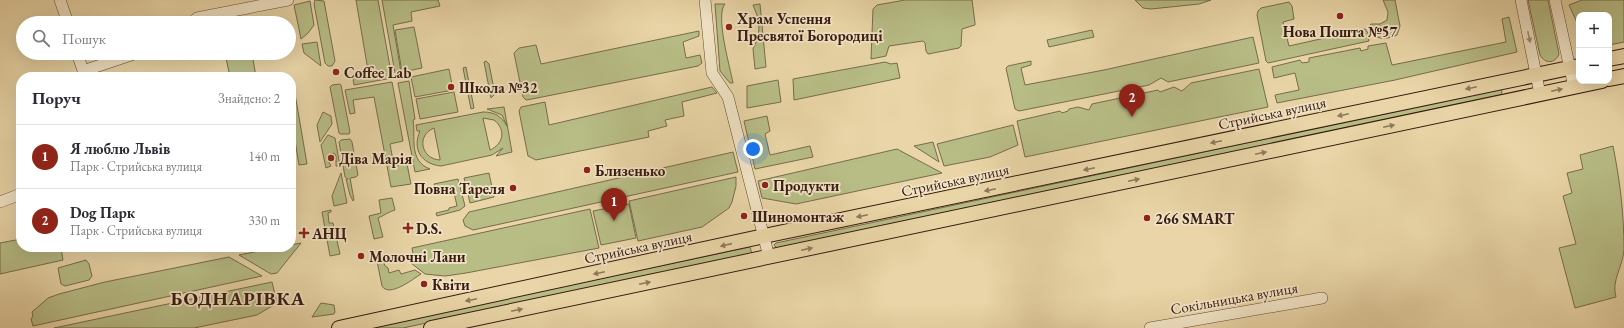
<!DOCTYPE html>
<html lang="uk">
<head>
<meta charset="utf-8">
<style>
  body { margin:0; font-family:"EB Garamond",serif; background:#f2f2f3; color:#2b2b33 }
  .controls { position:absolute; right:12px; top:12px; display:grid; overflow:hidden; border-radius:8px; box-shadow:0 4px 16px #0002 }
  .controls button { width:36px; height:36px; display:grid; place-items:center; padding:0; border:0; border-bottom:1px solid #e1e1e2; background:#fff; color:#2b2b33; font:20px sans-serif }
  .you { position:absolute; left:753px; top:149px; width:14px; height:14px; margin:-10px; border:3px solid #fff; border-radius:50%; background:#1a73e8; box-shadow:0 0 0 6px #1a73e833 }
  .badge { display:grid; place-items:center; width:26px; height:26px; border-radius:50%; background:#8f2418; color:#fff; font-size:13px; font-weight:700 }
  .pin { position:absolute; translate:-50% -33px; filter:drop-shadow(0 1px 2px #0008) }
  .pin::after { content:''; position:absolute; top:21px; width:14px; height:12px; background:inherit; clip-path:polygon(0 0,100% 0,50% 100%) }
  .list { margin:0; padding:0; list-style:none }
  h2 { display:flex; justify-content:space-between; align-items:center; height:52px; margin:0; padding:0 16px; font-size:17px }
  h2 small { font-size:13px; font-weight:400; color:#7c7c81 }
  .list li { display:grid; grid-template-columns:26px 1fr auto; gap:12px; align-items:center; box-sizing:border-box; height:64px; padding:0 16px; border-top:1px solid #e1e1e2 }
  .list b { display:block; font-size:15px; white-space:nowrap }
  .list p { margin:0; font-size:13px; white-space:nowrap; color:#7c7c81 }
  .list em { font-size:13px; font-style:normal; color:#7c7c81 }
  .icon { flex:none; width:22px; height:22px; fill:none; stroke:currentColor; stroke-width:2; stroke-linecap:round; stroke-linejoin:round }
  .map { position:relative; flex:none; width:1624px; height:328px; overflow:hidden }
  .search { position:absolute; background:#fff; box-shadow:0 4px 16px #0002; left:16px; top:16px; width:280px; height:44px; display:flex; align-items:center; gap:10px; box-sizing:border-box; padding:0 14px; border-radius:22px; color:#7c7c81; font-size:15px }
  .panel { position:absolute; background:#fff; box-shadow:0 4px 16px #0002; left:16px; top:72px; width:280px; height:180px; border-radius:16px }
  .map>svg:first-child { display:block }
  .green { fill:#b8bd86; stroke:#786c4c; fill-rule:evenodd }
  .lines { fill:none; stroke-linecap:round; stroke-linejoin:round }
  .minor-casing { stroke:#644a36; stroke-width:12 }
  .major-casing { stroke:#381b11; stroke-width:16 }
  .minor { stroke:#f1e4c6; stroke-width:11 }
  .major { stroke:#e9d5a7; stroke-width:14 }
  .oneway { fill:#9e8a75 }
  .oneway2 { fill:#90785c }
  .poi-dot { fill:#8f2418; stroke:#f1e4c6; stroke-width:1.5 }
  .labels { text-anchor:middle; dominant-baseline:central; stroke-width:3.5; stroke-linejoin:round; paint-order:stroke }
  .poi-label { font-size:15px; font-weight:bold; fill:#381b11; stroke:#f1e4c6; text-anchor:start }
  .street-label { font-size:15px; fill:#381b11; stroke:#f1e4c6 }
  .district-label { font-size:19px; font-weight:bold; letter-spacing:1px; fill:#381b11; stroke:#f1e4c6 }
</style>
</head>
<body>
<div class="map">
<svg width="1624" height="328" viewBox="0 0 1624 328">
  <rect width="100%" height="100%" fill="#e9d5a7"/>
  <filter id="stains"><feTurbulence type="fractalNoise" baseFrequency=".005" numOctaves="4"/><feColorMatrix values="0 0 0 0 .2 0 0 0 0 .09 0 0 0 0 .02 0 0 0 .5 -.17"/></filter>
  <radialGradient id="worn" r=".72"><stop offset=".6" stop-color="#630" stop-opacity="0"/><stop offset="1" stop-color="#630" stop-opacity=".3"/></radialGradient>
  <path class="green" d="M315,0L324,1L335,61L332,66H328L325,63L314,4Z
    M356,0H378L392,78L354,85L353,79L369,76Z
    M382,0H438L440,6L411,12L412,21L393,25L401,72L395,73Z
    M905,0H972L975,23V25L962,29L961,46L959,48L928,54L926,51L925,43L923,41L889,46L886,56L871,59L873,9L877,5Z
    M1135,0H1211L1199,4L1151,9L1143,8Z
    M1383,0H1395L1400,26L1397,35C1388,39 1379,40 1371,34L1369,27L1371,24H1380L1387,20L1388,12Z
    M1528,0H1548L1559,54C1555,64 1545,64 1540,55Z
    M1582,0H1624V42L1609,45V15H1579V27L1569,5Z
    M310,1L314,25L308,33L301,39L294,5Z
    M1289,2L1292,6L1294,19L1283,22L1289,46L1365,29L1368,33L1369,41L1268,63L1266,61L1257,15L1258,11L1261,8Z
    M715,4H725C715,15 730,67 733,83H730L720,71Z
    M760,4L766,67L755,69L753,49L758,38L759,28L757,15L753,5Z
    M1509,17L1517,52L1395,80L1277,103L1275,95L1299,90L1295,73L1274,78L1272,67L1300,60L1302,63L1309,62V58L1360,48L1361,51L1368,49V46L1386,43L1392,65L1506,42L1502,19Z
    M414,27L422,68L402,72L395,30Z
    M1092,30L1094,37L1049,47L1047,40Z
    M699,31V36L683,42L686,58L700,55L702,63L698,66L532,99L526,100L523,97L514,53L519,48L536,45L541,64Z
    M1253,37L1259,63L1168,82L1161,78L1149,85L1019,111L1015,109L1006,68L1008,66L1031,61V65L1021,68L1025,85L1104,70Z
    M317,42L321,66L304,53L302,44Z
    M225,53H252L256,77H230Z
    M486,61L489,64L495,94L491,98L484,62Z
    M885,62L891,64L897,63L900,78L794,100L793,79Z
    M466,67L474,108L471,109L463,68Z
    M449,69L453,90L415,97L411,77Z
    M1259,69L1268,107L1025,157L1017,121L1060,111L1062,113L1068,111L1069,109L1078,107L1089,110L1092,104L1158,90L1160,92L1174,87L1182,91L1191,83Z
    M778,80L781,102L747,108V86Z
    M409,81L415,119L413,120C416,136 408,161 430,169L415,172L398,83Z
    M392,82L403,141L390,144L394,166L407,164L411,184L391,187L374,97L353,100L355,113L350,114L345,90Z
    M340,84L341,85L350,132L349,134H340L339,133L330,87L332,85Z
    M712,87L717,93L682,102L684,116L665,120L667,126L648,131L649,137L536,160L528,156L519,111L521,107L545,102L549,125Z
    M294,88L307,164L299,165L291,116V89Z
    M1500,89L1502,91L1501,95L777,248L774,245L776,243Z
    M454,92L458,112L420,119L416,99Z
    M504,107L512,152L496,156L503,148L492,155L441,166C421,164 412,149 420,131H417L416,125L483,112C495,112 501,116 507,126L502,115L487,109ZM483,118L494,120C506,129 504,144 490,150ZM434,128L440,159V160C421,159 416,135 434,128Z
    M323,112L331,116L332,124L320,142L317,125Z
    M767,116L770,131L765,134L770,155L810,146L813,157L755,169L744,121Z
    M1013,125L1018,145L990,157L944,166L937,144Z
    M328,135L335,138L340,166H336V156L334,153L328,155L327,158L331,166L326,168L321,145Z
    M350,139L352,142L358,175L356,177L350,178L354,200L353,201L350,195L346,179H348L345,177L339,142L341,140Z
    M933,142L939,162L914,146Z
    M1613,146C1620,181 1624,214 1624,250C1623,266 1611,281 1616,297L1575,308L1559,248L1576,244L1563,196L1572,193L1567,173L1583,169L1580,155Z
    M897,149L942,173L796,204L762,198L758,181Z
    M733,152L738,172L473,230L465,226L463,220L469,212Z
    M341,173L347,203L334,206L332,196Z
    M489,173L494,197L470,203L464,178Z
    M736,177V186L732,202L729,208L702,227L638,241L629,201Z
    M458,179L465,206L460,210L437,216L436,213L449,210V208L457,206L453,188L436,192L434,184Z
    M392,198L395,210C388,212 385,215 378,218L383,237L374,239L369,216L381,213L379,200Z
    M629,204L636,238L601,245L593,211Z
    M590,209L599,248L466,273L445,276L425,274L411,263L414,259L412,248Z
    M331,210V212L328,213L329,223H333L340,254L330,256L322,212Z
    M21,239V247H65L61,248L63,260L0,274V243Z
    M301,243L277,273L271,274L239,255L280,247H291V245Z
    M750,247L752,254L403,328H366Z
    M229,257L262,276L33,326L31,319L33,316L32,312L48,298L59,294L105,282Z
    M86,260L89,264L92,276L89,280L65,286L61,284L58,268Z
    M383,260L385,266L388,268L389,273L399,270L401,274L415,270L421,274C413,279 389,298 382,286L377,261Z
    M272,282L277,303L257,315L194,328H54Z
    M321,303L334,305L335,312L334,314L312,317Z"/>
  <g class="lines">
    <g class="minor-casing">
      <path id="minor" d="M60,0L68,23
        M705,0L712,73L728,97L769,257
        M1521,0L1540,94
        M1555,0L1574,87
        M191,23L197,18L288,0
        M77,53L85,76
        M83,71L137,53
        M0,202L21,194
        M1150,328L1322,298"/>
    </g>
    <g class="major-casing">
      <path id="major" d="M1609,59L1624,56
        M1609,79L1624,76
        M339,328L764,236L1579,66
        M431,328L1602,81"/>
    </g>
    <use href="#minor" class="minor"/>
    <use href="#major" class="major"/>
  </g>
  <defs><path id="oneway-solid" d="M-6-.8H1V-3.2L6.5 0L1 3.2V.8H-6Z"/></defs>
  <use class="oneway" href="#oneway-solid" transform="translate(1529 37) rotate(78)"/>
  <g class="oneway2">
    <use href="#oneway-solid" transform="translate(1471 88) rotate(168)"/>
    <use href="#oneway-solid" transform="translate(1557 90) rotate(-12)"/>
    <use href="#oneway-solid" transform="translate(1343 115) rotate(168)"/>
    <use href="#oneway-solid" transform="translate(1389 126) rotate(-12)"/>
    <use href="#oneway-solid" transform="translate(1216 142) rotate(168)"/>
    <use href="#oneway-solid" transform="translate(1261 153) rotate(-12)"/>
    <use href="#oneway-solid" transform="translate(1089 169) rotate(168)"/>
    <use href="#oneway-solid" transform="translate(1134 180) rotate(-12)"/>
    <use href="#oneway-solid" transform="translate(990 190) rotate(168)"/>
    <use href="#oneway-solid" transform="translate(862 216) rotate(168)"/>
    <use href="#oneway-solid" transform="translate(726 245) rotate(167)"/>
    <use href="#oneway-solid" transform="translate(807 249) rotate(-12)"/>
    <use href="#oneway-solid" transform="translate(599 273) rotate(168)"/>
    <use href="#oneway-solid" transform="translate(645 283) rotate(-12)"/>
    <use href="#oneway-solid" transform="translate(471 300) rotate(168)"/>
    <use href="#oneway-solid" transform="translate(517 310) rotate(-12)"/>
  </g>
  <g class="poi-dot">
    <circle cx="1340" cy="16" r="4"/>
    <circle cx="729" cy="27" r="4"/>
    <circle cx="336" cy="72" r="4"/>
    <circle cx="451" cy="87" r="4"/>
    <circle cx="331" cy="158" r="4"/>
    <circle cx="587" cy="170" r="4"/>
    <circle cx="765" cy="185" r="4"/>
    <circle cx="513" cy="188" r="4"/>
    <circle cx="744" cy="216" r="4"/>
    <circle cx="1147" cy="218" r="4"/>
    <path d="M406 222h4v4h4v4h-4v4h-4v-4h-4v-4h4z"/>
    <path d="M302 227h4v4h4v4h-4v4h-4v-4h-4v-4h4z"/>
    <circle cx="361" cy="256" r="4"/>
    <circle cx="424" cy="284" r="4"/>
  </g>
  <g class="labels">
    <g class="poi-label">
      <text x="737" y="18">Храм Успення<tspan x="737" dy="17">Пресвятої Богородиці</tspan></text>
      <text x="1340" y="31" text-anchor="middle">Нова Пошта №57</text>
      <text x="344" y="72">Coffee Lab</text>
      <text x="459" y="87">Школа №32</text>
      <text x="339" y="158">Діва Марія</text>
      <text x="595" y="170">Близенько</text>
      <text x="773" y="185">Продукти</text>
      <text x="505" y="188" text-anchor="end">Повна Тареля</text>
      <text x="752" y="216">Шиномонтаж</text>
      <text x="1155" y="218">266 SMART</text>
      <text x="416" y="228">D.S.</text>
      <text x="312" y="233">АНЦ</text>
      <text x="369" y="256">Молочні Лани</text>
      <text x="432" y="284">Квіти</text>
    </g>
    <g class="street-label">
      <text transform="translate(1272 113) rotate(-12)">Стрийська вулиця</text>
      <text transform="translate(955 180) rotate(-12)">Стрийська вулиця</text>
      <text transform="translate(638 247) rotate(-12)">Стрийська вулиця</text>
      <text transform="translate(1234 298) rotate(-10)">Сокільницька вулиця</text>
    </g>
    <g class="district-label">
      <text x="238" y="298">БОДНАРІВКА</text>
    </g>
  </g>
  <rect width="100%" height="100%" filter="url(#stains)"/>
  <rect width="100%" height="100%" fill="url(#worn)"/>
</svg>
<div class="controls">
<button>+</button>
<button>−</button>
</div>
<div class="you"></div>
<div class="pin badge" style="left:614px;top:221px">1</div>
<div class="pin badge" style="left:1132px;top:117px">2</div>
<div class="search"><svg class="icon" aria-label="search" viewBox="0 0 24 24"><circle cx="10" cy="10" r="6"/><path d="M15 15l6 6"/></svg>Пошук</div>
<section class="panel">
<h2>Поруч<small>Знайдено: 2</small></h2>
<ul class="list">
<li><span class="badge">1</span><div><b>Я люблю Львів</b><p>Парк · Стрийська вулиця</p></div><em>140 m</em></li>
<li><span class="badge">2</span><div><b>Dog Парк</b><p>Парк · Стрийська вулиця</p></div><em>330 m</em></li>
</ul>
</section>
</div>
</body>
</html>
